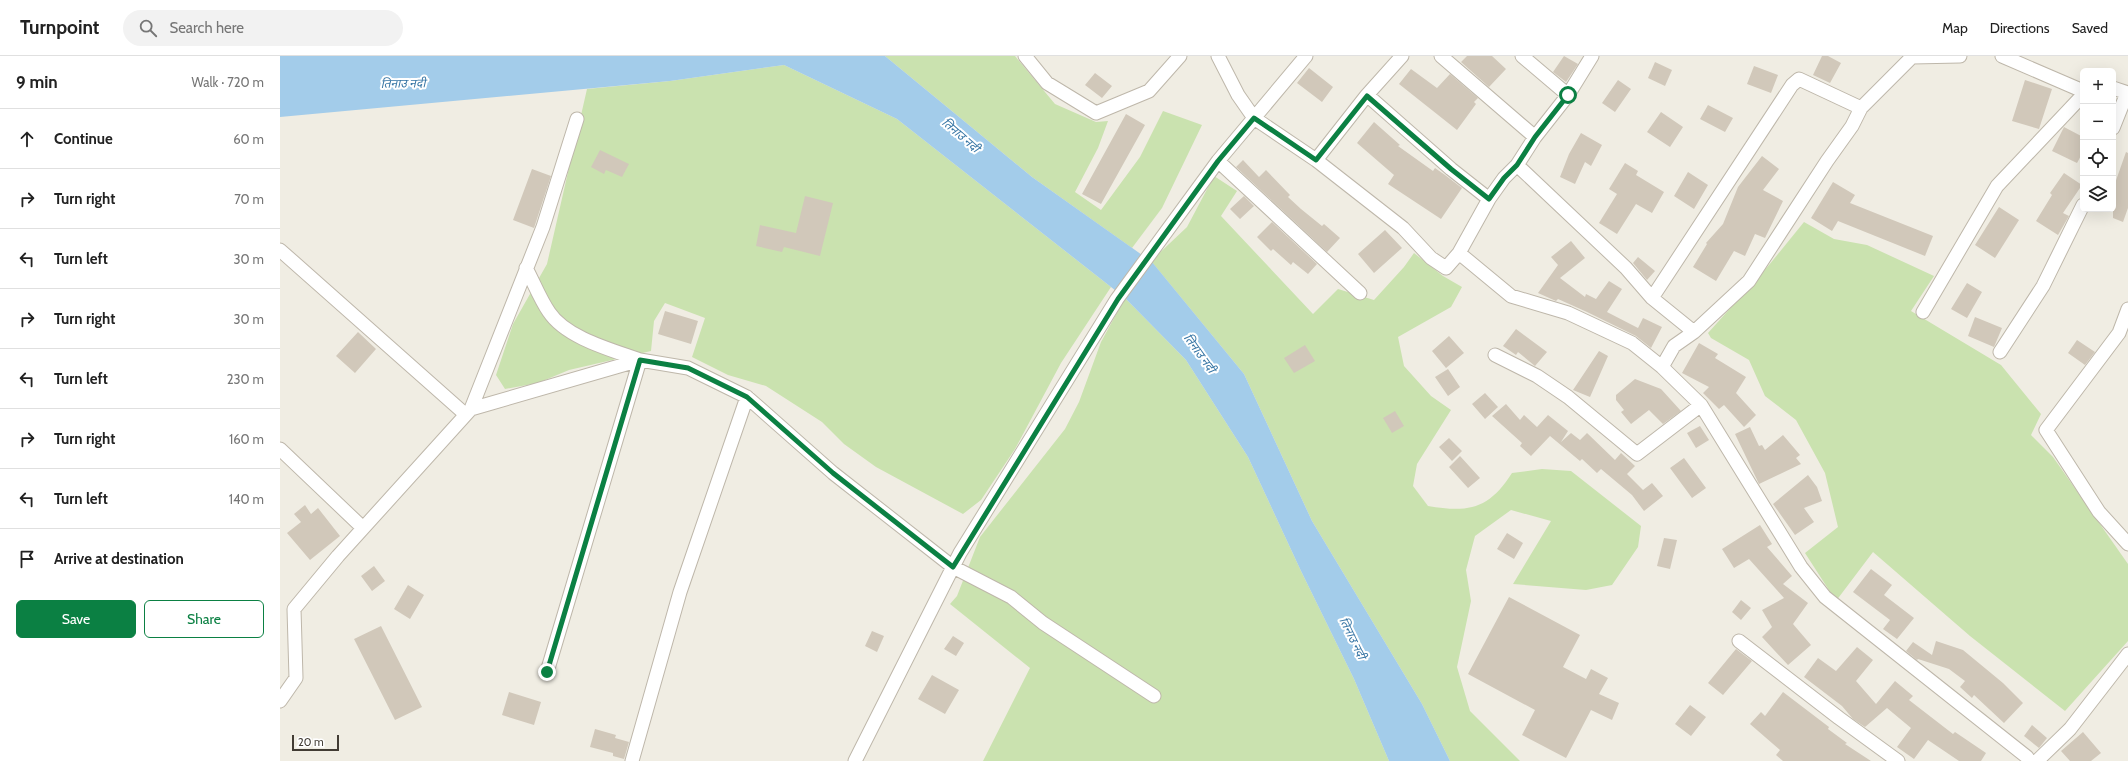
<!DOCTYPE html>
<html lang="en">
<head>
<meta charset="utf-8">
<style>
  body { margin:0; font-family:Cabin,"Noto Sans Devanagari",sans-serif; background:#f2f2f2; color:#222 }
  .controls { position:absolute; right:12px; top:12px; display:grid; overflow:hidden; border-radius:6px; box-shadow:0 4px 16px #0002 }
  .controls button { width:36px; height:36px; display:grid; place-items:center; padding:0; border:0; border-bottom:1px solid #e0e0e0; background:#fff; color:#222; font:20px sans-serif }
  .scale { position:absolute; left:12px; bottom:10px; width:47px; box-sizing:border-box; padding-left:4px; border:2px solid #423c34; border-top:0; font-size:11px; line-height:14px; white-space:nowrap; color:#423c34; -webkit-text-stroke:3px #fff; paint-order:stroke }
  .stop { position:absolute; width:12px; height:12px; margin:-9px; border:3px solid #0b8043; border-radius:50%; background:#fff }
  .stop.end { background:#0b8043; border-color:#fff; box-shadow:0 1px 4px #0008 }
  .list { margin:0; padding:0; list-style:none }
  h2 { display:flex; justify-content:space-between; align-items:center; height:52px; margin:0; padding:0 16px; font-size:17px }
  h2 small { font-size:13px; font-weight:400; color:#767676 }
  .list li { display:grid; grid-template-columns:26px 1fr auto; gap:12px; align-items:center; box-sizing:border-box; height:60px; padding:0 16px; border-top:1px solid #e0e0e0 }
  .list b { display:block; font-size:15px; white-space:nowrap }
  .list em { font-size:13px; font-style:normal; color:#767676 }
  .actions { display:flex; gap:8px; padding:12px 16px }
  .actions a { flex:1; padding:9px 0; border:1px solid #0b8043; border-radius:6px; text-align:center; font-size:14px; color:#0b8043 }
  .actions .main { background:#0b8043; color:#fff }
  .icon { flex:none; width:22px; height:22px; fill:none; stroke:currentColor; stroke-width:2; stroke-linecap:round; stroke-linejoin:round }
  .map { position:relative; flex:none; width:1848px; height:705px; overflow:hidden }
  header { display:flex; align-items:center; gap:24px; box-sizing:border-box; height:56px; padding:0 20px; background:#fff; border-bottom:1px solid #e0e0e0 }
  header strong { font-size:19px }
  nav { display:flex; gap:22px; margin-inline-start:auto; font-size:14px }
  .search { width:280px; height:36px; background:#f2f2f2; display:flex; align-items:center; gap:10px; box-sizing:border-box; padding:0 14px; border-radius:22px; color:#767676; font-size:15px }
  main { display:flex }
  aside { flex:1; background:#fff }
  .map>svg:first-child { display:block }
  .green { fill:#cae2af }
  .water { fill:#a3ccea }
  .building { fill:#d1c8ba }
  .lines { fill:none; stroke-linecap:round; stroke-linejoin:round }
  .minor-casing { stroke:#beb7aa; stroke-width:15 }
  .minor { stroke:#fff; stroke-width:13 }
  .route { stroke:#0b8043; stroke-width:5 }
  .labels { text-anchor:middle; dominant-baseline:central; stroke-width:4; stroke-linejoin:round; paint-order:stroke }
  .water-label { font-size:12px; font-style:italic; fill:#3675a4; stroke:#fff }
</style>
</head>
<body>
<header>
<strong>Turnpoint</strong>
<div class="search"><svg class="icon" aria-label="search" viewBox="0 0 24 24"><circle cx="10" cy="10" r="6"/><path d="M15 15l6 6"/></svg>Search here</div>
<nav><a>Map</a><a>Directions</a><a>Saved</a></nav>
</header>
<main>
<aside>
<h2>9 min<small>Walk · 720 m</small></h2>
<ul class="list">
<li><svg class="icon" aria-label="ahead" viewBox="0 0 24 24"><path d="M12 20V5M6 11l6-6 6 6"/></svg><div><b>Continue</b></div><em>60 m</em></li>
<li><svg class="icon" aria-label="right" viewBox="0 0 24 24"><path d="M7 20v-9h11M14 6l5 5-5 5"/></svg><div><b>Turn right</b></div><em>70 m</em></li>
<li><svg class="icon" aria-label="left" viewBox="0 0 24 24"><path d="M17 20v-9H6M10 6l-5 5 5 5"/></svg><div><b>Turn left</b></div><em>30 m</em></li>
<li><svg class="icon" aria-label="right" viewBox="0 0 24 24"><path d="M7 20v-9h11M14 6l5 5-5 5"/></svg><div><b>Turn right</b></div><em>30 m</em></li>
<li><svg class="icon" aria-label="left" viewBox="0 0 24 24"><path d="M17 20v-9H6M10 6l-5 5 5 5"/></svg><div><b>Turn left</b></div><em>230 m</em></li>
<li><svg class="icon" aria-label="right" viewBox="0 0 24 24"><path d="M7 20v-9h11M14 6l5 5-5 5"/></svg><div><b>Turn right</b></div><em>160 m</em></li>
<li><svg class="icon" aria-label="left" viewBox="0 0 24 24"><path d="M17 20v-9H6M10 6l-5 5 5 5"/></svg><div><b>Turn left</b></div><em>140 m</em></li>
<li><svg class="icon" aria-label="arrive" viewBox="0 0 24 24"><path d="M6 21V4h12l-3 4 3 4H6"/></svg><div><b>Arrive at destination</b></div></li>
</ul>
<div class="actions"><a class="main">Save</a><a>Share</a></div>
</aside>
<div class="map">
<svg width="1848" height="705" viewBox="0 0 1848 705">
  <rect width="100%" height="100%" fill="#f0ede3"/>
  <path class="green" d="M605,0H735L775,48L816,66L828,65L818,92L795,136L821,154L860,101L883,55L922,69L882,152L852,192L752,121Z
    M504,9L617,63L831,231L781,307L735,393L701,444L683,458L596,411L564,388L542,366L486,330L448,319L412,301L425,262L385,247L374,265L371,295L289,314L258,327L225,333L216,319L233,268L267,208L307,33L390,25Z
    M934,120L957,135L941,160L1033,258L1058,233L1094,244L1124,211L1134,197L1163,220L1182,231L1171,251L1118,281L1124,310L1151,340L1171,354L1137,408L1133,430L1148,450C1189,457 1209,453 1232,417L1262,413L1291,415L1361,470L1358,491L1332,529L1306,534L1233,528L1271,465L1231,454L1195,480L1186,514L1191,545L1177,611L1190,655L1240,705H1170L1142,648L1032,465L964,318L871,205L907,171Z
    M1524,166L1554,183L1587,189L1654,220L1631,255L1721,309L1761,358L1751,379L1773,401L1848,508V585L1785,655L1690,580L1593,496L1556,545L1525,497L1558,471L1545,417L1516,364L1485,340L1469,304L1431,282L1428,277L1489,209Z
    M845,242L906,304L968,401L1021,515L1074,623L1109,705H703L750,612L670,548L677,540L700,481L785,373L799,346L821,286Z"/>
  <path class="water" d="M0,0H605L752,121L872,206L964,318L1032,465L1142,648L1170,705H1109L1074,623L1021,515L968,401L906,304L845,242L617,63L504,9L390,25L0,61Z"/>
  <path class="building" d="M1187,0H1212L1226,13L1209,31L1181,6Z
    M1284,0L1298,8L1286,26L1273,16Z
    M1542,0H1548L1561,7L1550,27L1533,19Z
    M1375,6L1392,14L1385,30L1368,22Z
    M1474,10L1498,19L1491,37L1467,28Z
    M1029,12L1053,31L1042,46L1017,27Z
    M1131,13L1157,32L1170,18L1198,42L1194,46L1196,48L1177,74L1119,28Z
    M815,17L832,30L822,42L805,29Z
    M1338,24L1351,33L1335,56L1322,47Z
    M1745,24L1772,33L1759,73L1732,65Z
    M1428,49L1453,62L1445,76L1420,63Z
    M1381,56L1403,71L1390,91L1367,76Z
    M846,58L865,69L821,148L802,138Z
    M1094,66L1120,89L1118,90L1153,115L1155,112L1165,119L1182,132L1161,163L1108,128L1114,119L1077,87Z
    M1784,71L1803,81V96L1797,107L1772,95Z
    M1301,77L1322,89L1311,110L1305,106L1295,128L1280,121L1289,98Z
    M320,94L349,108L342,121L326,114L324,118L311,111Z
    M1846,96L1848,97V152L1843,166L1833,162V133Z
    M1482,100L1499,113L1483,134L1503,145L1485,182L1475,178L1465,200L1454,195L1436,225L1413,211L1427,188L1426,187L1443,168L1458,131Z
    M963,104L979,121L986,114L1010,139L1008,141L1021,153L1042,170L1044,168L1060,182L1047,196L956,111Z
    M1345,107L1358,115L1356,119L1384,136L1372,157L1356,148L1337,178L1319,167L1337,138L1329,133Z
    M252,113L271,120L254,172L233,164Z
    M1408,116L1428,129L1414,153L1394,140Z
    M1784,117L1802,129L1783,157L1789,160L1778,179L1756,165L1772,139L1770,137Z
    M1553,126L1575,139L1570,147L1653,180L1645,200L1558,165L1552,175L1531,162Z
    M525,140L553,147L540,200L504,191L502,196L476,190L480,169L516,177Z
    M964,140L974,150L960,163L950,153Z
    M1719,151L1739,164L1715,202L1695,189Z
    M992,166L1037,208L1028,218L1013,206L1011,209L993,193L991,195L977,181Z
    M1105,174L1122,192L1094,217L1078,198Z
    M1291,185L1305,202L1280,222L1305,241L1306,238L1316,243L1329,225L1342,233L1327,256L1358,272L1363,262L1382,271L1371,292L1356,280L1307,256L1278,243L1276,245L1258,237L1278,209L1271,201Z
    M1358,201L1375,215L1367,224L1353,207Z
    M1687,227L1702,236L1687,262L1671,253Z
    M385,255L418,265L411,288L378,278Z
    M1695,261L1722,272L1714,291L1688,280Z
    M1236,273L1267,296L1255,310L1238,296L1236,299L1223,290Z
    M78,276L96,293L75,317L56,300Z
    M1169,280L1184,297L1166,312L1152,295Z
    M1797,284L1815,296L1805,309L1788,297Z
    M1419,287L1438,298L1435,302L1466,321L1456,337L1476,359L1464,371L1444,349L1439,353L1423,337L1429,331L1402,317Z
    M1025,289L1035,305L1014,317L1004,302Z
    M1319,295L1328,300L1310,341L1293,334Z
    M1168,313L1180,331L1168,340L1155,321Z
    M1355,323L1381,333L1401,355L1383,368L1369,354L1351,368L1341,356L1344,354L1336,344V339Z
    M1205,337L1218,351L1205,363L1192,348Z
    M1226,348L1240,364L1244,359L1257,371L1268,359L1288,375L1281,386L1291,377L1300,384L1307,377L1335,404L1341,397L1355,410L1347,418L1363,434L1372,427L1383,440L1364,455L1352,439L1321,413L1317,417L1302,403L1300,405L1270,380L1251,400L1240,390L1242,387L1212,360Z
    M1115,355L1124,370L1112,377L1103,362Z
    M1420,370L1429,384L1416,392L1407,377Z
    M1470,371L1479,390L1482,389L1485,394L1503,379L1520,399L1516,402L1521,408L1479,428L1455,378Z
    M1169,382L1182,395L1172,405L1159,391Z
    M1180,400L1200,422L1188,432L1169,411Z
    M1404,402L1426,432L1412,442L1390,412Z
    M1528,419L1537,431L1542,445L1524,452L1534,466L1515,479L1493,448Z
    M25,449L31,458L38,452L60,480L30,504L7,477L21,466L14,458Z
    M1480,469L1492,488L1487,491L1512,520L1503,528L1528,547L1513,568L1531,589L1508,609L1482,581L1492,571L1482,554L1504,542L1469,503L1454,512L1442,493Z
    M1227,477L1243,487L1234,503L1217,493Z
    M1384,482L1397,484L1390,513L1377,510Z
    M94,510L105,525L92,535L81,520Z
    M1591,513L1612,529L1604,539L1634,562L1617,583L1603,573L1610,564L1573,536Z
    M128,529L144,539L130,563L114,553Z
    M1229,541L1300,579L1283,611L1306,623L1311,613L1328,622L1319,638L1339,647L1332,664L1311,654L1286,702L1242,679L1255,654L1188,618Z
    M1461,544L1471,552L1461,564L1452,556Z
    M101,570L142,651L115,664L74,583Z
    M592,575L604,580L597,596L585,590Z
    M673,580L684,587L676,600L664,593Z
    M1656,585L1683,594L1723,627L1743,647L1724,667L1694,639L1692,642L1680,631L1685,625L1669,613L1638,603L1637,604L1626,595L1633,586L1652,599Z
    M1577,591L1593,604L1576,625L1596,648L1615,625L1633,640L1629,644L1673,678L1675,676L1706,697L1701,705H1679L1648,684L1634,703L1617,691L1631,672L1607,652L1585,671L1573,663L1562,650L1524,621L1538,602L1556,615Z
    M1456,593L1472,605L1443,639L1428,627Z
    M652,619L679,634L665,658L638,643Z
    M229,636L261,646L254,669L222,659Z
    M1503,636L1549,671L1548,673L1567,687L1565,688L1591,705H1503L1496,699L1500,694L1470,668L1481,656L1485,660Z
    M1410,649L1426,661L1411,680L1395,668Z
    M1752,669L1767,682L1759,692L1744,680Z
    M315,673L336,679L335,682L349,686L344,703L333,700V697L310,691Z
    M1803,676L1821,697L1811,705H1790L1781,695Z"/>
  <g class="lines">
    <g class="minor-casing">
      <path id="minor" d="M745,0L767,27L816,57L869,35L900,0
        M938,0L958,39L974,62L1036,104L1123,172L1151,202L1166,212L1179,197L1209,143L1224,122L1237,109L1255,81L1288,39L1312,0
        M1161,0L1255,81
        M1242,0L1288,39
        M1722,0L1803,35
        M1833,32L1848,37
        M1087,39L1171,113L1209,143
        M1833,72L1847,37
        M1036,104L1087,39L1122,0
        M938,105L1026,0
        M1237,109L1346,212L1372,242L1414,276
        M0,194L185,358
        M1179,197L1231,240L1288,257L1352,287L1382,311L1421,349L1521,511L1545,541L1747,701L1749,705
        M246,212C254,227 260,243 269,256C286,282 332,294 360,304L267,616
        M1372,242L1512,29L1519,23L1581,52
        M1848,253L1839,277L1766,374L1819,456L1848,488
        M1643,256L1717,130L1803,39
        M1720,296L1763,230L1803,149
        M1215,299L1257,320L1288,341L1357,398L1421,349
        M1382,311L1394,290L1414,276L1469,225L1547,105L1572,70L1581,52L1632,1L1680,0
        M191,353L360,304L408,312L467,341
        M0,393L83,472
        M1459,585L1559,662L1618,705
        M0,645L16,622L14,553L58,500L191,353L263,171L297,63
        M352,705L400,536L467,341L553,417L673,511L731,541L763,567L874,640
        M575,705L680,497L837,243L938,105L1080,237
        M1757,705L1790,673L1848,598"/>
    </g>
    <use href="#minor" class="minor"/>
  </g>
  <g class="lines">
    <path class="route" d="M267,616L360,304L408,312L467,341L553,417L673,511L838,243L938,105L974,62L1036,104L1087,40L1171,113L1209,143L1224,122L1237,109L1255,81L1288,39"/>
  </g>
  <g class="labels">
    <g class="water-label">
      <text transform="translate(123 27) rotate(-1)">तिनाउ नदी</text>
      <text transform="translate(681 79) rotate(41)">तिनाउ नदी</text>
      <text transform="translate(920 297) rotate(54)">तिनाउ नदी</text>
      <text transform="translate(1073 582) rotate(64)">तिनाउ नदी</text>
    </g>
  </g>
</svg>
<div class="controls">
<button>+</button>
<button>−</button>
<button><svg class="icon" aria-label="locate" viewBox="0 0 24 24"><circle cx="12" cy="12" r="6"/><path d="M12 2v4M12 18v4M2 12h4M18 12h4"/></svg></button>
<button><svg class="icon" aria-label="layers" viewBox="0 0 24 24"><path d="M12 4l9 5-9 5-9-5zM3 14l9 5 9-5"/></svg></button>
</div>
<div class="scale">20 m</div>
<div class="stop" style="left:1288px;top:39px"></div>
<div class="stop end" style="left:267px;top:616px"></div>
</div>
</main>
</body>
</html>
